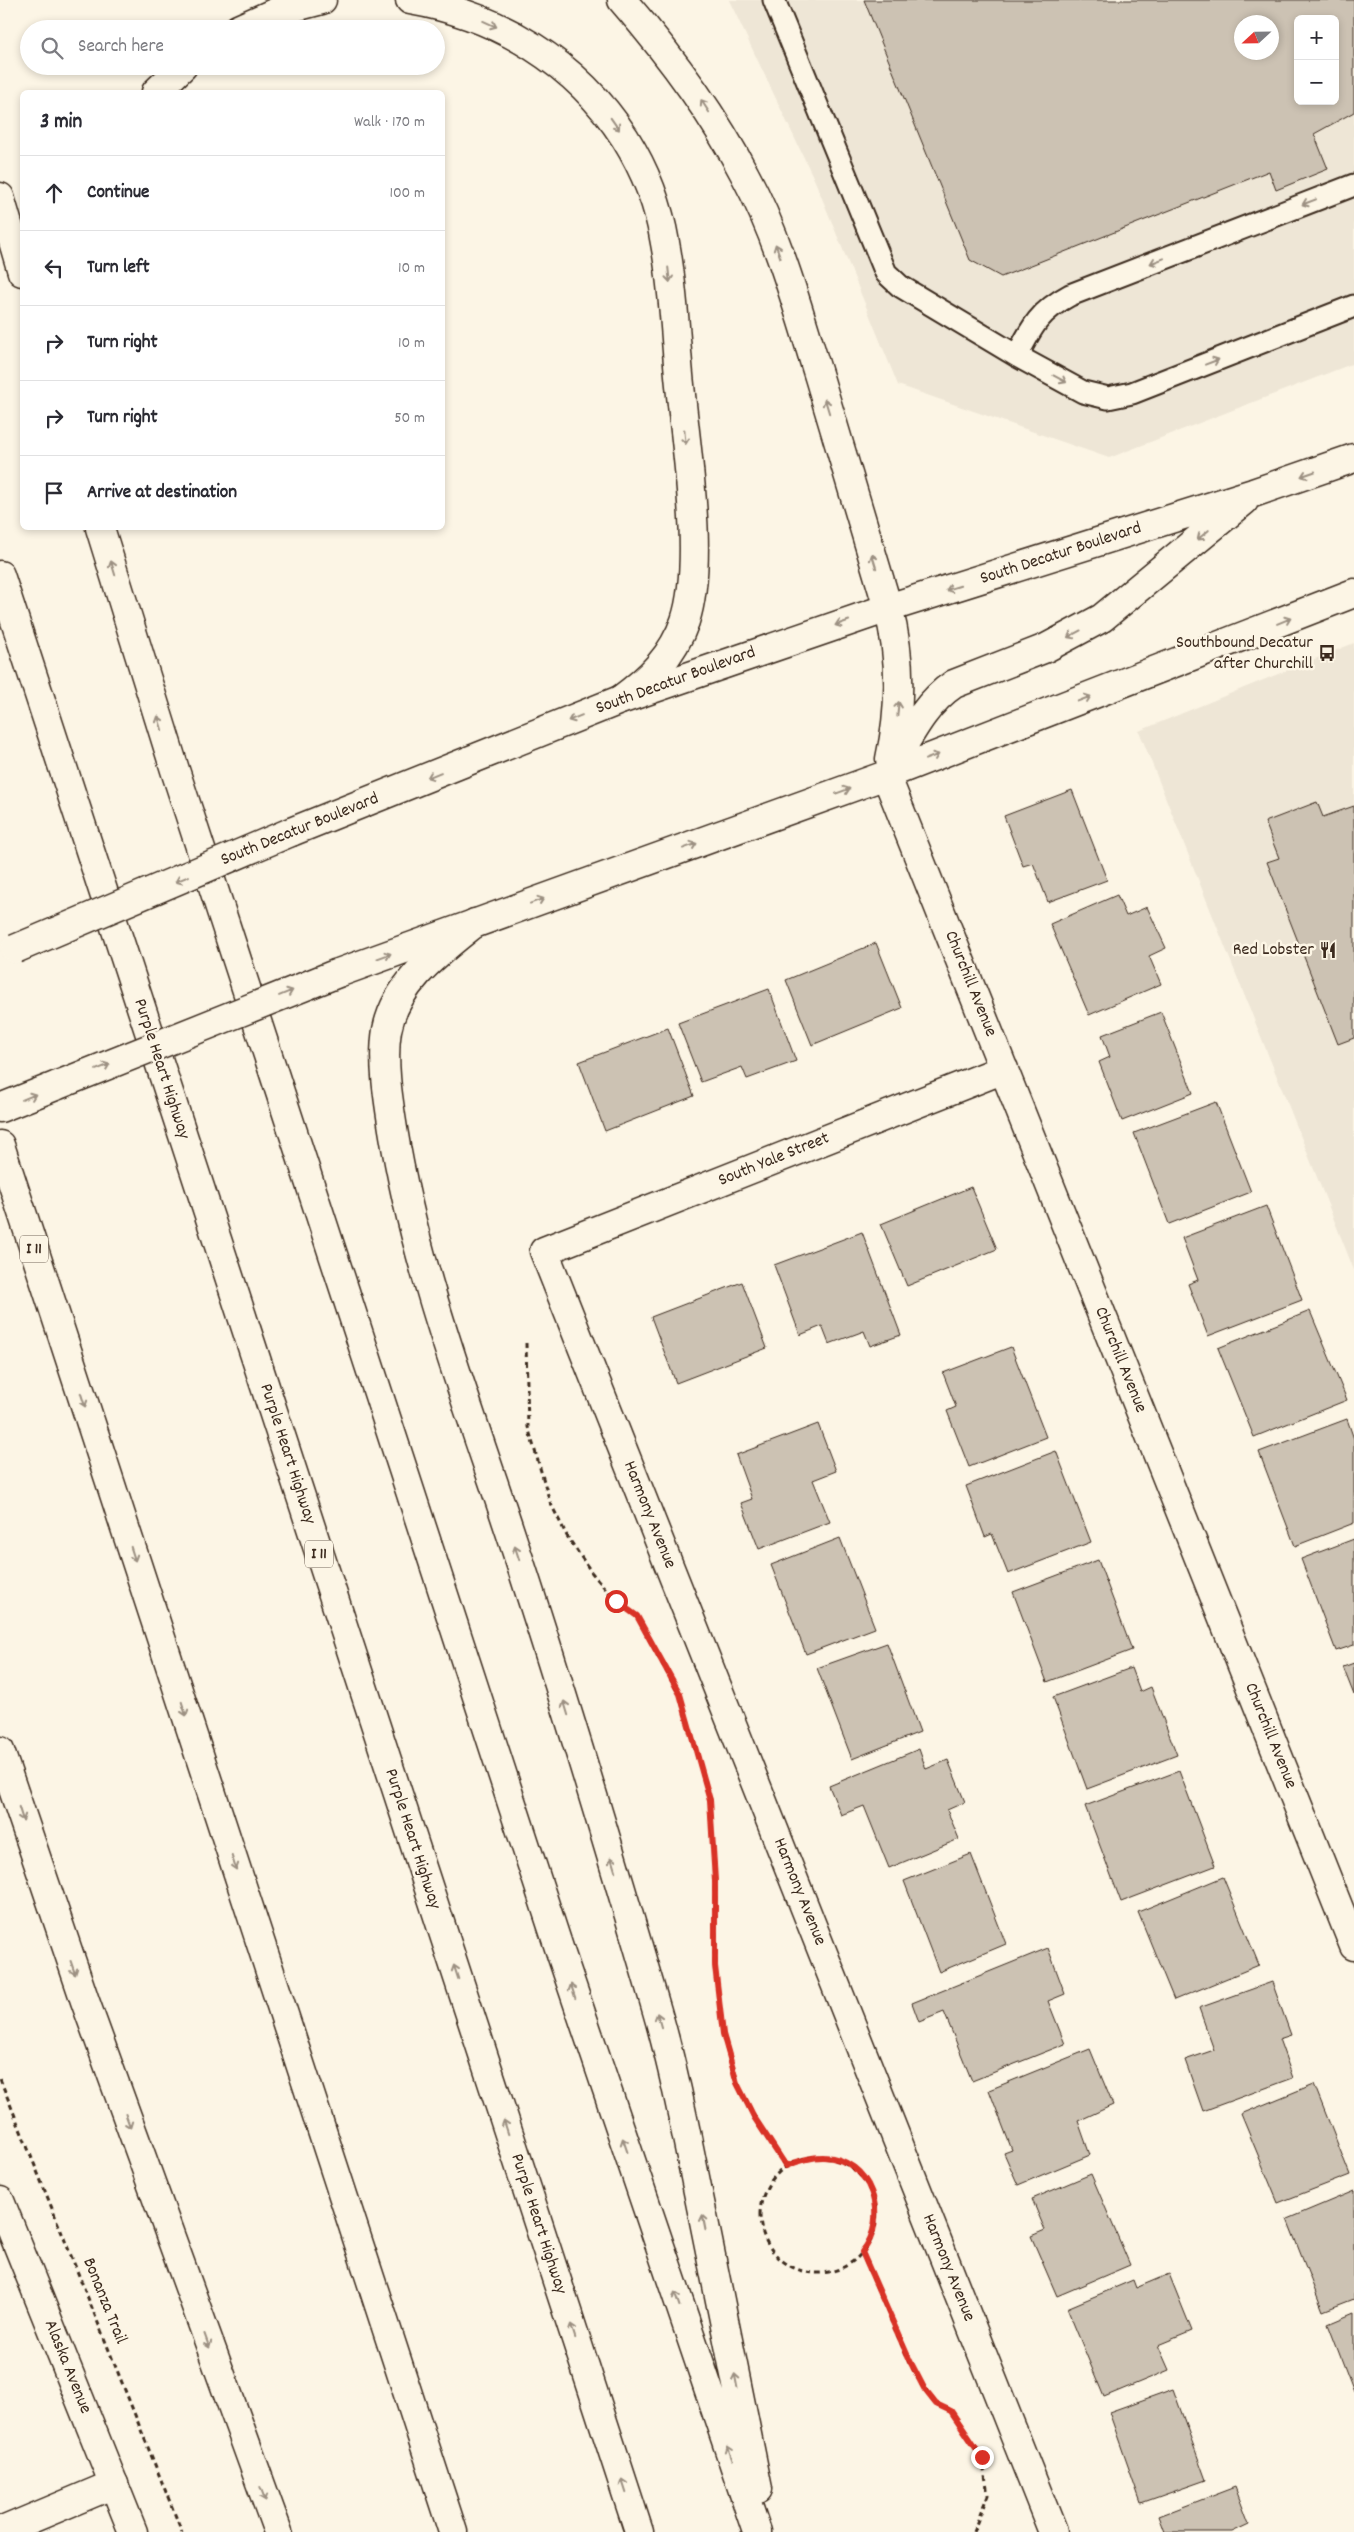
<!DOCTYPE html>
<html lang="en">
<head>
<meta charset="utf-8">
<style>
  body { margin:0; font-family:Dekko,sans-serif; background:#f2f2f3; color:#2b2b33 }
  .controls { position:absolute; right:15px; top:15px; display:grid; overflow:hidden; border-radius:8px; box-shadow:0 2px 8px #0003 }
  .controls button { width:45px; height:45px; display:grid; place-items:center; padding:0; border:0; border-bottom:1px solid #e1e1e2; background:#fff; color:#2b2b33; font:25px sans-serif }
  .compass { position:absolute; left:1234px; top:15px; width:45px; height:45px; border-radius:50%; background:#fff; box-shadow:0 2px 8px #0003; rotate:248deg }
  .stop { position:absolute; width:15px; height:15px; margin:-11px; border:4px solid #d93025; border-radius:50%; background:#fff }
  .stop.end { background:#d93025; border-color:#fff; box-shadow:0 1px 5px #0008 }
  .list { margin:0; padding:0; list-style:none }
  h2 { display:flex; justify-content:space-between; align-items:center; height:65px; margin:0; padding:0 20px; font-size:21px }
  h2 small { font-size:16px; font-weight:400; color:#7c7c81 }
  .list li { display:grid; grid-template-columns:32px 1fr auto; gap:15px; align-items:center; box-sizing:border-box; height:75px; padding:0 20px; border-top:1px solid #e1e1e2 }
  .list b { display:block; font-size:19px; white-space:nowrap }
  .list em { font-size:16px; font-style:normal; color:#7c7c81 }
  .icon { flex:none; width:28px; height:28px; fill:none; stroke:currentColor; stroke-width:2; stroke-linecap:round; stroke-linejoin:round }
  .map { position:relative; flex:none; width:1354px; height:2532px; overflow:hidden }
  .search { position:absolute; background:#fff; box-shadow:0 2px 8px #0003; left:20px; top:20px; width:425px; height:55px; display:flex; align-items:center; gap:12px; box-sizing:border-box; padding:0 18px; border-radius:28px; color:#7c7c81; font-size:19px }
  .panel { position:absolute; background:#fff; box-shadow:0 2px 8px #0003; left:20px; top:90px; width:425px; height:440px; border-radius:8px }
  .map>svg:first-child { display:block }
  .built { fill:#eee6d6; fill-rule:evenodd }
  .building { fill:#ccc2b3; stroke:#3b2a1e; fill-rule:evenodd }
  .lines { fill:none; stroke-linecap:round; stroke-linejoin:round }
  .lane-casing { stroke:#3b2a1e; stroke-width:25 }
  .street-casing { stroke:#3b2a1e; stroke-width:31 }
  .secondary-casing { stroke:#3b2a1e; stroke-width:31 }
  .primary-casing { stroke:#3b2a1e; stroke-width:31 }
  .highway-casing { stroke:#3b2a1e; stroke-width:31 }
  .path { stroke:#3b2a1e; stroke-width:3; stroke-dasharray:5 4; stroke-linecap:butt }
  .lane { stroke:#fcf5e5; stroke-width:21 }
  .street { stroke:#fcf5e5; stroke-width:28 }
  .secondary { stroke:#fcf5e5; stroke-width:28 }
  .primary { stroke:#fcf5e5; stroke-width:28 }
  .highway { stroke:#fcf5e5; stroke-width:28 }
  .primary-bridge-casing { stroke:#3b2a1e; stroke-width:31; stroke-linecap:butt }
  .primary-bridge { stroke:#fcf5e5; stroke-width:28 }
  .oneway { stroke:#9c9082 }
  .route { stroke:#d93025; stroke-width:6 }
  .labels { text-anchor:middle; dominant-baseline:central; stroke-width:5; stroke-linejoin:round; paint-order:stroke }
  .shield { fill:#fcf5e5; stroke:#75675a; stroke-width:1 }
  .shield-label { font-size:16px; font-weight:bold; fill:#3b2a1e }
  .street-label { font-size:18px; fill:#3b2a1e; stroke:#fcf5e5 }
  .poi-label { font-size:18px; fill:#3b2a1e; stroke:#fcf5e5; text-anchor:end }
</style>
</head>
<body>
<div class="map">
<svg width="1354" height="2532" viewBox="0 0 1354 2532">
  <rect width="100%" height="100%" fill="#fcf5e5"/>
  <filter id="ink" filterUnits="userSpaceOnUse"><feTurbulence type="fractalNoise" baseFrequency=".02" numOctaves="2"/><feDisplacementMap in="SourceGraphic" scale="10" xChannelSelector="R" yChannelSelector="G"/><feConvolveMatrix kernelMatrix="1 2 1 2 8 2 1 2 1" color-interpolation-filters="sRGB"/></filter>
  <g filter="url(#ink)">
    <path class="built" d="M729,0H1354V363L1109,458L898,385L815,181ZM1298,19H1335V101H1298ZM1242,22H1272V52H1242Z
      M1354,643V1270L1139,731Z"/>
    <path class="building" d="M864,0H1354V112L1314,134L1328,169L1276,190L1269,171L1001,277L970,260ZM1298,19H1335V101H1298ZM1242,22H1272V52H1242Z
      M1072,790L1107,880L1048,902L1033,863L1023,866L1004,816Z
      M1317,802L1323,817L1354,806V1038L1338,1044L1267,862L1279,858L1265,822Z
      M1117,895L1126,916L1147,907L1166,948L1149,956L1161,984L1089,1015L1050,924Z
      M876,943L902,1008L812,1045L786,980Z
      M769,989L796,1061L747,1079L742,1067L701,1082L678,1023Z
      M1161,1012L1193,1093L1122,1121L1099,1062L1110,1057L1102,1035Z
      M668,1028L694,1096L605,1131L579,1062Z
      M1216,1102L1251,1192L1169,1224L1134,1133Z
      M971,1187L997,1249L907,1286L881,1224Z
      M1266,1206L1302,1300L1208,1336L1188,1284L1198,1280L1182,1238Z
      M862,1232L901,1335L870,1346L864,1331L829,1344L822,1326L800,1335L774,1265Z
      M742,1282L767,1348L676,1383L651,1317Z
      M1310,1311L1347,1400L1254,1437L1218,1348Z
      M1011,1347L1046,1437L969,1467L947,1411L956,1407L943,1373Z
      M1347,1419L1354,1439V1523L1295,1546L1259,1452Z
      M818,1424L836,1471L813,1480L830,1522L759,1549L741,1503L752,1499L736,1455Z
      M1056,1451L1091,1542L1008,1574L992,1534L985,1537L966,1486Z
      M840,1538L875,1628L806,1654L771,1565Z
      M1354,1539V1645L1336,1651L1301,1559Z
      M1098,1560L1132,1650L1047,1682L1013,1592Z
      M887,1643L920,1732L852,1759L817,1668Z
      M1354,1663V1695L1343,1667Z
      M1131,1668L1140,1692L1151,1687L1177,1755L1087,1789L1053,1697Z
      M919,1749L926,1769L948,1760L965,1802L947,1810L959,1839L889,1868L864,1806L841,1815L829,1786Z
      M1179,1771L1215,1866L1121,1902L1085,1806Z
      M971,1854L1006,1944L939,1972L904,1881Z
      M1223,1877L1259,1965L1174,2000L1138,1912Z
      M1048,1948L1065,1994L1048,2001L1065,2044L972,2081L944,2012L919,2022L912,2003Z
      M1272,1982L1291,2035L1279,2039L1293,2078L1203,2111L1185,2060L1214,2050L1199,2008Z
      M1090,2049L1113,2105L1078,2121L1090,2155L1018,2185L1004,2153L1012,2150L989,2090Z
      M1314,2084L1350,2175L1278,2203L1241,2114Z
      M1091,2174L1130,2265L1057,2296L1031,2236L1045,2230L1032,2199Z
      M1354,2191V2299L1323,2311L1287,2219Z
      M1169,2274L1192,2331L1158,2345L1169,2370L1104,2397L1067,2308L1133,2280L1136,2288Z
      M1354,2313V2392L1328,2324Z
      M1173,2389L1206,2480L1141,2503L1109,2412Z
      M1235,2487L1249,2524L1232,2532H1165L1159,2516Z"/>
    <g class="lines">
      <g class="lane-casing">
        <path id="lane" d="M774,0L886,273L900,286L1017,356L1083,392L1108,398L1132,393L1354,306
          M1017,356C1032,326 1040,311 1070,295L1354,185"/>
      </g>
      <g class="street-casing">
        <path id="street" d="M886,775L1354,1946
          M1004,1069L544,1251L1053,2532
          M0,2532L114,2484"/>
      </g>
      <g class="secondary-casing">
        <path id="secondary" d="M0,2201L133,2532"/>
      </g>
      <g class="primary-casing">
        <path id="primary" d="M888,608C902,658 901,708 890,759
          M886,775C906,743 922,705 954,684L1046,648L1102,618L1244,501
          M291,832L620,700L888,608L1253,493L1354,458
          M338,973L886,775L1354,593
          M0,1108L58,1085"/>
      </g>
      <g class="highway-casing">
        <path id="highway" d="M410,0C498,15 577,63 625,138C645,170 659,206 665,243C674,289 675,338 680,385C686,450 705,561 685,621C673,656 649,679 620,700
          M622,0C669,54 712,111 745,175C779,238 798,309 819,377C842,454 865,531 888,608
          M238,29L276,12L322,0
          M156,92L183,66
          M0,197L22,272
          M100,528L175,770L561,1954L757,2532
          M0,575L639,2532
          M475,923C440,951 396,983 387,1030C382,1061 388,1098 393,1129C416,1272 471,1412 516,1550C566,1703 612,1857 657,2011C677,2080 689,2150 704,2221C722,2311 740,2400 758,2489
          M0,1145L453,2532
          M0,1751L85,2001L278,2532"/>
      </g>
      <path class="path" d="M526,1343L528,1427L550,1502L567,1536L592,1573L616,1601L637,1616L677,1690
        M682,1702L710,1799L715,1881V1967L723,2034L737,2083L754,2117L786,2166
        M0,2079L182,2532
        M760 2215a58 58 0 1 1 116 0a58 58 0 1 1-116 0Z
        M862,2252L909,2361L925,2390L936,2404L951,2411L982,2457L988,2495L973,2532"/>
      <use href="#lane" class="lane"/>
      <use href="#street" class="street"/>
      <use href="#secondary" class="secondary"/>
      <use href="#primary" class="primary"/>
      <use href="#highway" class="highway"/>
      <g class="primary-bridge-casing">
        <path id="primary-bridge" d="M15,949L291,832
          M58,1085L338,973"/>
      </g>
      <use href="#primary-bridge" class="primary-bridge"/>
    </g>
    <defs><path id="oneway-shaft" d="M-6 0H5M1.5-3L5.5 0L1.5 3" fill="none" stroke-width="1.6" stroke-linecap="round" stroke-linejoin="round" transform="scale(1.25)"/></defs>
    <g class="oneway">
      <use href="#oneway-shaft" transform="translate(490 24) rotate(24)"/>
      <use href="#oneway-shaft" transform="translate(705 106) rotate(-123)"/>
      <use href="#oneway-shaft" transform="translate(615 124) rotate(55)"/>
      <use href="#oneway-shaft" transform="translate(1309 202) rotate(159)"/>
      <use href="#oneway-shaft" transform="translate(778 251) rotate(-110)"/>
      <use href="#oneway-shaft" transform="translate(1157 261) rotate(159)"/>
      <use href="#oneway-shaft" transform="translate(669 275) rotate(84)"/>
      <use href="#oneway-shaft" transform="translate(1212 362) rotate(-21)"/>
      <use href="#oneway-shaft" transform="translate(1060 379) rotate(28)"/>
      <use href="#oneway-shaft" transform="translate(827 406) rotate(-107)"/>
      <use href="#oneway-shaft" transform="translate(685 437) rotate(84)"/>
      <use href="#oneway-shaft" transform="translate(1308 474) rotate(161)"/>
      <use href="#oneway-shaft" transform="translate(1203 535) rotate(140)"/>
      <use href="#oneway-shaft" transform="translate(874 561) rotate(-107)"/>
      <use href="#oneway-shaft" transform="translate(113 568) rotate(-107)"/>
      <use href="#oneway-shaft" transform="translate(953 588) rotate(163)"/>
      <use href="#oneway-shaft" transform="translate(1284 621) rotate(-22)"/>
      <use href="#oneway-shaft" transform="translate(842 623) rotate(161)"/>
      <use href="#oneway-shaft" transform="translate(1074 634) rotate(152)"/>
      <use href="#oneway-shaft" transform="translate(1084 699) rotate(-21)"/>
      <use href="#oneway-shaft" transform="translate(898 709) rotate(-85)"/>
      <use href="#oneway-shaft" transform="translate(575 718) rotate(158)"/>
      <use href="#oneway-shaft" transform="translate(160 723) rotate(-107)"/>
      <use href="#oneway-shaft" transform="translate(932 757) rotate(-21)"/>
      <use href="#oneway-shaft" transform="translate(434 775) rotate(158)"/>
      <use href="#oneway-shaft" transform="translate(843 791) rotate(-20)"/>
      <use href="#oneway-shaft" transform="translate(690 846) rotate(-20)"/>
      <use href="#oneway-shaft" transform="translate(182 879) rotate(157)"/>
      <use href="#oneway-shaft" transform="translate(537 901) rotate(-20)"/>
      <use href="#oneway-shaft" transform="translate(384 956) rotate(-20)"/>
      <use href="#oneway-shaft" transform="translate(286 993) rotate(-22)"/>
      <use href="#oneway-shaft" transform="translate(103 1067) rotate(-22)"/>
      <use href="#oneway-shaft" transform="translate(29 1097) rotate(-22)"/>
      <use href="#oneway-shaft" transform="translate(83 1400) rotate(72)"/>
      <use href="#oneway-shaft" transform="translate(517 1553) rotate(-108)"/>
      <use href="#oneway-shaft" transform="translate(133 1554) rotate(72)"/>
      <use href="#oneway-shaft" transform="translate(566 1708) rotate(-107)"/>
      <use href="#oneway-shaft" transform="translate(184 1709) rotate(72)"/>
      <use href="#oneway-shaft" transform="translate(21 1814) rotate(72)"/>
      <use href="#oneway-shaft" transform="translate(234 1863) rotate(72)"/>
      <use href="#oneway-shaft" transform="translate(613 1864) rotate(-107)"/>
      <use href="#oneway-shaft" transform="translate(73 1968) rotate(71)"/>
      <use href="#oneway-shaft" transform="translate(456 1972) rotate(-108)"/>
      <use href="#oneway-shaft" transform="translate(573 1991) rotate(-108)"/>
      <use href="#oneway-shaft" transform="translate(659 2020) rotate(-106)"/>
      <use href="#oneway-shaft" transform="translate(128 2121) rotate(70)"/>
      <use href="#oneway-shaft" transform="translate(506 2127) rotate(-108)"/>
      <use href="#oneway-shaft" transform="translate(625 2145) rotate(-109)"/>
      <use href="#oneway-shaft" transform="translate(704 2222) rotate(-101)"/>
      <use href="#oneway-shaft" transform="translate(677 2299) rotate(-109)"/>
      <use href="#oneway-shaft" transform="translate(573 2331) rotate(-108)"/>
      <use href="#oneway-shaft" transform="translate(207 2341) rotate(70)"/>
      <use href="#oneway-shaft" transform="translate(736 2381) rotate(-101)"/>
      <use href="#oneway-shaft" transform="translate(730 2453) rotate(-109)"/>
      <use href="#oneway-shaft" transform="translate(624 2486) rotate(-108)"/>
      <use href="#oneway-shaft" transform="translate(263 2494) rotate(69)"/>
    </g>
  </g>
  <g class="lines" filter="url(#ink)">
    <path class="route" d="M616,1601L637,1616L680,1694L710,1800L715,1881V1966L723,2034L737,2083L754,2117L786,2166C798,2161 809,2157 823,2157C872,2158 890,2218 862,2252L910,2361L925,2390L936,2404L951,2411L982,2457"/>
  </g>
  <defs>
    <g id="bus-bare" transform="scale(1.35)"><path d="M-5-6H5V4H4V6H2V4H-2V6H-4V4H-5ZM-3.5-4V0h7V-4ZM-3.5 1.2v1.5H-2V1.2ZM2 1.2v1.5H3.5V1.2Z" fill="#3b2a1e" stroke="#fcf5e5" stroke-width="2.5" paint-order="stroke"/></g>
    <g id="restaurant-bare" transform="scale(1.35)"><path d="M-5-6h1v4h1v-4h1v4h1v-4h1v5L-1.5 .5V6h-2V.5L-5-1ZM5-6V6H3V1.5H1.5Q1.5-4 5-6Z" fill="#3b2a1e" stroke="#fcf5e5" stroke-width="2.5" paint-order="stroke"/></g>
  </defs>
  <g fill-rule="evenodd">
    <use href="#bus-bare" x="1327" y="653"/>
    <use href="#restaurant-bare" x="1328" y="950"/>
  </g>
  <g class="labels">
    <g class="shield">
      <rect x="20" y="1235.5" width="28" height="27" rx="4"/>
      <rect x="305" y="1540.5" width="28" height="27" rx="4"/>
    </g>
    <g class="shield-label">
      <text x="34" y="1249">I 11</text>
      <text x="319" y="1554">I 11</text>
    </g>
    <g class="street-label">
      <text transform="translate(1061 554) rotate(-18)">South Decatur Boulevard</text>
      <text transform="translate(676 681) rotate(-20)">South Decatur Boulevard</text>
      <text transform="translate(300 830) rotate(-22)">South Decatur Boulevard</text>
      <text transform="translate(970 984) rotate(68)">Churchill Avenue</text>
      <text transform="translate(161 1069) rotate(72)">Purple Heart Highway</text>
      <text transform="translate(774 1160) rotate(-22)">South Yale Street</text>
      <text transform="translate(1120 1360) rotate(68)">Churchill Avenue</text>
      <text transform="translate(287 1454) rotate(72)">Purple Heart Highway</text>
      <text transform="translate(649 1515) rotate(68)">Harmony Avenue</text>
      <text transform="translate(1270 1736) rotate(68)">Churchill Avenue</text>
      <text transform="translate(412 1839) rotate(72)">Purple Heart Highway</text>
      <text transform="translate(799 1892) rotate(68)">Harmony Avenue</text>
      <text transform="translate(538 2224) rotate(72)">Purple Heart Highway</text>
      <text transform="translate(948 2268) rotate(68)">Harmony Avenue</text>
      <text transform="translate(104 2301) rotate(68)">Bonanza Trail</text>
      <text transform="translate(67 2367) rotate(68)">Alaska Avenue</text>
    </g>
    <g class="poi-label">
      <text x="1313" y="643">Southbound Decatur<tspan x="1313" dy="21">after Churchill</tspan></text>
      <text x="1314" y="950">Red Lobster</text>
    </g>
  </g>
</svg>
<div class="controls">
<button>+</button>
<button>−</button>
</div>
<svg class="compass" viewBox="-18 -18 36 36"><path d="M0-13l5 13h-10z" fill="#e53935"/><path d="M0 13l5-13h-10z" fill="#7c7c81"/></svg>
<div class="stop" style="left:616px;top:1601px"></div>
<div class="stop end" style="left:982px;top:2457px"></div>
<div class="search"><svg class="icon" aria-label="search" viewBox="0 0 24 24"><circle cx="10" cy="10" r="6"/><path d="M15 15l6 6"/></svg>Search here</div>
<section class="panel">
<h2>3 min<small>Walk · 170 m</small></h2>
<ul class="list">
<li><svg class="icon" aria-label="ahead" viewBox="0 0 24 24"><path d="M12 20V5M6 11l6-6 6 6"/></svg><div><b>Continue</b></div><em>100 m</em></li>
<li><svg class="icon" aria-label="left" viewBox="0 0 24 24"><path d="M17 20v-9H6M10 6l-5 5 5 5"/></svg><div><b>Turn left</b></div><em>10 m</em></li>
<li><svg class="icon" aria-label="right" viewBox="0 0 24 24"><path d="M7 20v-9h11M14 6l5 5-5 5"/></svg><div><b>Turn right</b></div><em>10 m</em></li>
<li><svg class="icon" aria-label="right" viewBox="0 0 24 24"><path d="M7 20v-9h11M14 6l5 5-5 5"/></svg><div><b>Turn right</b></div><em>50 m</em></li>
<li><svg class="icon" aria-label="arrive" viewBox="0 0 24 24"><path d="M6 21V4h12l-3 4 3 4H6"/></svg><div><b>Arrive at destination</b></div></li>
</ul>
</section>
</div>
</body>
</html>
